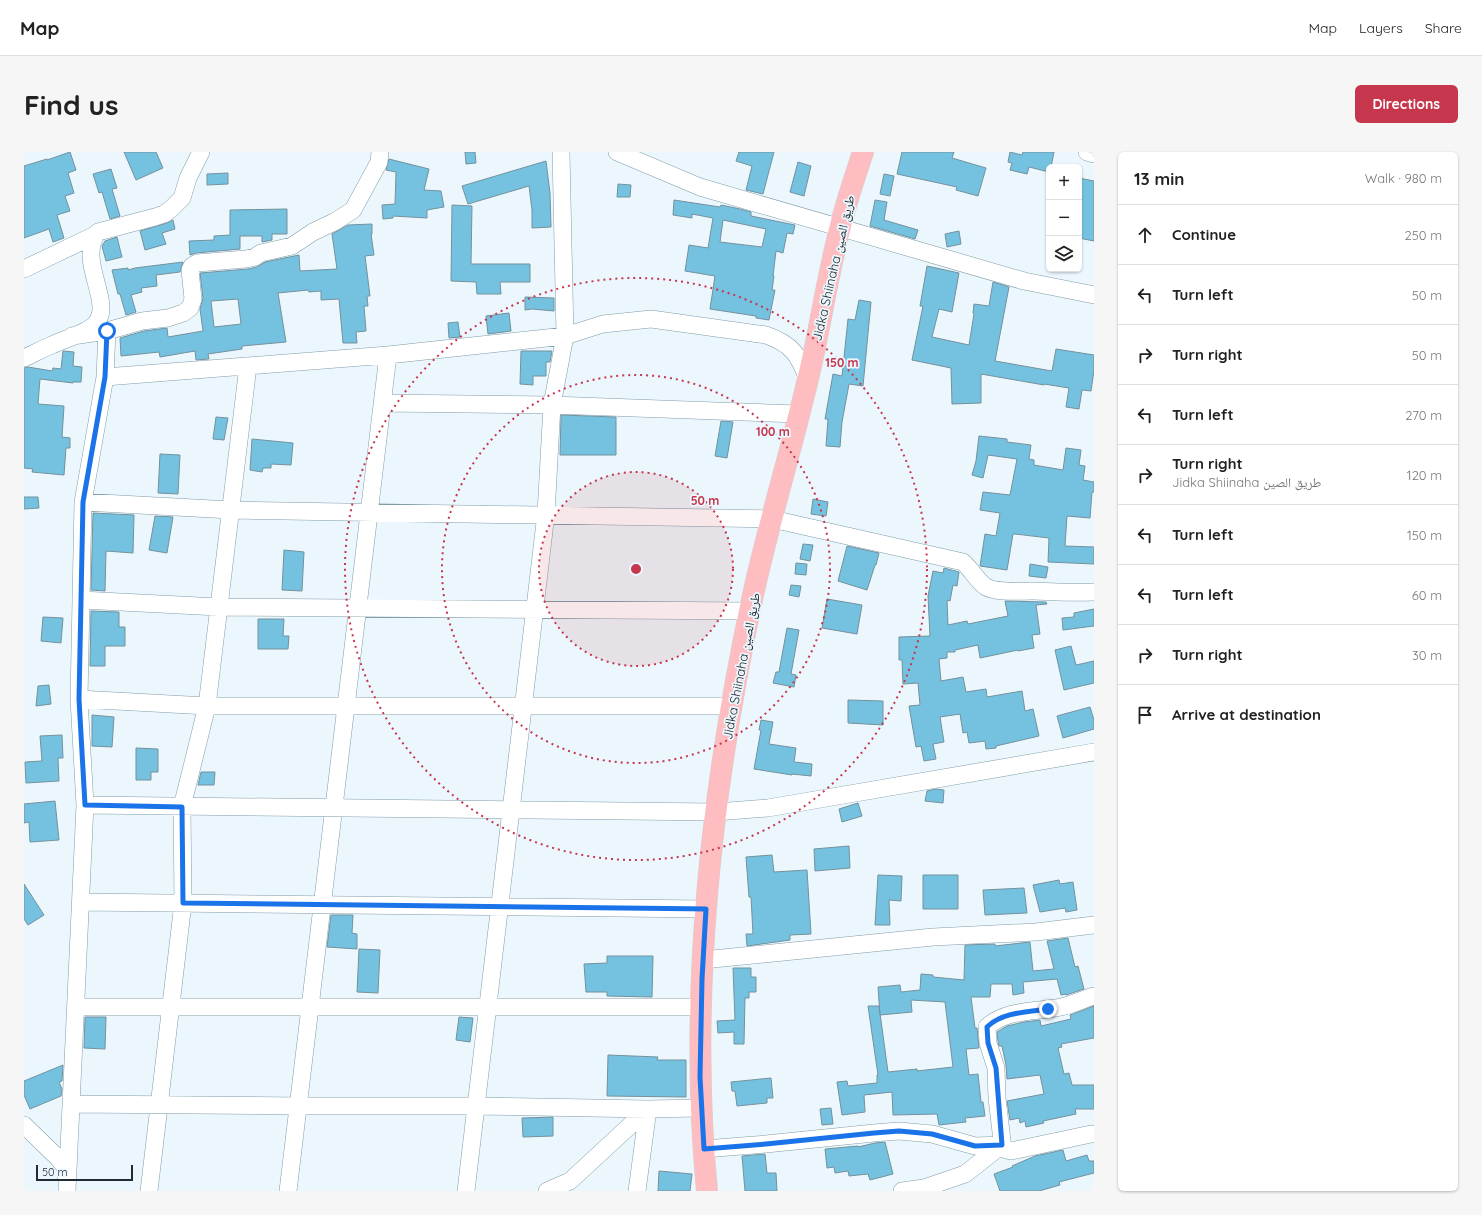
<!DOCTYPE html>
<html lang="en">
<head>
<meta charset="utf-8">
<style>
  body { margin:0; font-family:Quicksand,"Noto Naskh Arabic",sans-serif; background:#f6f6f6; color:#222 }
  .controls { position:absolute; right:12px; top:12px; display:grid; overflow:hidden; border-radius:6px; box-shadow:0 1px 3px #0004 }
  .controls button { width:36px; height:36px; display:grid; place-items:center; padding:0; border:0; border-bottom:1px solid #e0e0e0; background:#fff; color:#222; font:20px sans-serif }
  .scale { position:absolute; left:12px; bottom:10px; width:97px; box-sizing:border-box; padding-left:4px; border:2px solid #202c31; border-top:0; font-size:11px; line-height:14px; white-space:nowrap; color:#202c31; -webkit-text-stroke:3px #ebf7fd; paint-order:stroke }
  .stop { position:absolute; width:12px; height:12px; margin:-9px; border:3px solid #1a73e8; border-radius:50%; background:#fff }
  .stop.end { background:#1a73e8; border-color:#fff; box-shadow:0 1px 4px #0008 }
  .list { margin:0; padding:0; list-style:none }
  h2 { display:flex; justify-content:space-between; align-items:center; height:52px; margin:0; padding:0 16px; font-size:17px }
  h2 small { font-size:13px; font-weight:400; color:#767676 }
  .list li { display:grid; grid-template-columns:26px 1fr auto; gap:12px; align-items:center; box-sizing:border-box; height:60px; padding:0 16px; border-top:1px solid #e0e0e0 }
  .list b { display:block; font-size:15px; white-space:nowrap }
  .list p { margin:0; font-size:13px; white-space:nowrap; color:#767676 }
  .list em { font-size:13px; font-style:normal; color:#767676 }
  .icon { flex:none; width:22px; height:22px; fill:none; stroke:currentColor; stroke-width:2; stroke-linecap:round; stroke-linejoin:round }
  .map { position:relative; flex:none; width:1070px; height:1039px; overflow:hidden; border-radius:6px }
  header { display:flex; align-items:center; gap:24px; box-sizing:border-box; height:56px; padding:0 20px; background:#fff; border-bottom:1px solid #e0e0e0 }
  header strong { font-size:19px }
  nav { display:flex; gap:22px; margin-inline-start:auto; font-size:14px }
  .intro { display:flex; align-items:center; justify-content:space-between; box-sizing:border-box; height:96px; padding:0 24px }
  h1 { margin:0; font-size:28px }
  .button { padding:10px 18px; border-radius:6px; background:#c6364d; color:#fff; font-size:14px; font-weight:700 }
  main { display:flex; gap:24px; padding:0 24px }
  aside { flex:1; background:#fff; border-radius:6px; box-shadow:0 1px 3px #0004 }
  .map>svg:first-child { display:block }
  .building { fill:#75c2e0; stroke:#74919d; fill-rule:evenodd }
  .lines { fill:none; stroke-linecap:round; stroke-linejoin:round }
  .minor-casing { stroke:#819da9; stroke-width:18 }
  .major-casing { stroke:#d2d5d6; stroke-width:22 }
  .minor { stroke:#fff; stroke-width:17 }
  .major { stroke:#fdbdc1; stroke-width:21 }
  .route { stroke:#1a73e8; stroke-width:5 }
  .ring { fill:none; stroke:#c6364d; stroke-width:2; stroke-dasharray:2 4 }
  .labels { text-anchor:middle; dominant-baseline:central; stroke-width:3.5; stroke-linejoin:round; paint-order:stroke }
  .street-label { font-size:13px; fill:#202c31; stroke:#ebf7fd }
  .centre { fill:#c6364d; stroke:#ebf7fd; stroke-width:2 }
  .ring-label { font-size:12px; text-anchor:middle; font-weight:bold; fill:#c6364d; stroke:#ebf7fd; stroke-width:3.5; stroke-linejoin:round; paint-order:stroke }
</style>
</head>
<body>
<header>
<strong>Map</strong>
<nav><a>Map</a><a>Layers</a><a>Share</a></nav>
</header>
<div class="intro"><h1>Find us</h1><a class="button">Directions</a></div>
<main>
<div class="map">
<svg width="1070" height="1039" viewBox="0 0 1070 1039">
  <rect width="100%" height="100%" fill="#ebf7fd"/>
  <path class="building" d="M46,0L52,18L44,21L50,41L41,44L46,59L33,63L40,86L29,90L25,77L0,86V14L23,7V8Z
    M100,0H132L139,16L112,28Z
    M441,0H451L452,11L442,12Z
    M715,0H750L739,42L722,38L728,14L712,9Z
    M878,0H930L928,6L962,16L954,44L932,38L933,35L873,22Z
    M986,0L998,3L999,0H1030L1027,15H1025V20L1005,15L1003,22L986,18L988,11L984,10Z
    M365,7L405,17L400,38L417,39L420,55L403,58V66L369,64V66L359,67L358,53L371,52L372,20L362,18Z
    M522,9L526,41L527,75L508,76V58L505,34L444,52L438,34Z
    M774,10L787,14L780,44L766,40Z
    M87,17L93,36L88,37L96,64L86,67L78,40L75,41L69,22Z
    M204,21V32L183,33V22Z
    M860,22L870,24L866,44L856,42Z
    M1055,26L1070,29V89L1055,86Z
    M594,32L607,33L606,45H593Z
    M650,48L696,55L697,53L716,57L727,60V64L771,73L769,82L763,81L759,101L752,99L749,124H750L748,138H751L745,168L732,166V164L686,157L691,124L661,119L665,93L684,96L689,66L668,62V66L649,63ZM699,68L742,77L738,95L696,90Z
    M851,48L863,50L860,68L894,78L891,87L846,74Z
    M428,53L448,54L447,112H506V130H476L477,142H453L452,130L427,129Z
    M263,57V82H248V88L238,90V84H216V97L172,101L166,103L165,89L190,88V84L206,83V58Z
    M149,68L151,77L138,81L142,92L121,98L116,79L143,71Z
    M348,72V82H347L350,103L341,104L346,144H343L344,154H340L342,179L332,180L333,191H319L315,147L297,148V139L285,140L284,138L254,141L262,190L218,194V197L184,202L185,207L172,208L171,199L136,205L135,200L97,204L96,186L120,179L143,176L144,185L179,179L176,157L179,146L176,121L224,117L233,115L241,110L275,103L276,119L313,117L308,82L324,73ZM214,147L217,172L190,175L187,149Z
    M935,79L937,92L923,95L921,82Z
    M93,85L98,105L82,109L78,94L81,89Z
    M159,110L156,120L132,123L133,134L117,136L118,140L107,143L112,160L102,163L96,142H94L88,118L104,116V118L111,116Z
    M903,114L935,121L928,160L915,157L908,185L945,193L950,162L949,161L950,152L965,154L969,130L985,135L971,209L1028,219L1032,197L1070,203V218L1067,239L1058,238L1055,257L1042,255L1045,236L1020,232V233L957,222V251L928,252L927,216L888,208L899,154H896Z
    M501,145L530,146V159L508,157L501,158Z
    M835,148L847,150L839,234L825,232L818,270L816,295L802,294L804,267H801L809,222L818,224L824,167L831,168Z
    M485,161L487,179L464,182L462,164Z
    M434,170L436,185L425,186L424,171Z
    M39,199L50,200L49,214L58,215L57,230H49V231L16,227L14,252L40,254L38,285L46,286V296H42L40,323L8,320L9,317L0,316V216L4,215L28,219L29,216L37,217Z
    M497,199H528L526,210H522V224H509V233L496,232Z
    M537,263L592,265V303H536Z
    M192,265L204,266L200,288L189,287Z
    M697,269L709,270L703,306L691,304Z
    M955,284L983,287V290L1007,293L1005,307L1010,308V313L1039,318L1042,296L1057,298L1055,313L1061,314L1059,328L1070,330V340H1068L1066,366L1043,364L1041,394L1070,395V412L1024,410L1025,386L991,382H989L983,418L956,414L961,382L972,384L976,361L956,358L959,340L986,343L993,307L964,303L959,326L948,323L952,309Z
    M228,287L269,291L267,313L247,312V316H239L238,320L226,318Z
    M136,302L156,303L154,342L134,341Z
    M0,345H14L15,356L0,357Z
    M789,347L804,350L802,364L787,362Z
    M69,361L110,363L109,401L82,399L81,439L67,438Z
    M131,364L149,365L143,401L125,398Z
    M779,392L789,393L786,409L776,407Z
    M823,394L855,401L852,413H851L843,438L814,429Z
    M260,398L280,400L278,439L258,438Z
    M772,411L783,412L782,423L771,422Z
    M1006,412L1024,415L1022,426L1005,424Z
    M920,416L935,420L933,434L929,433L926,449L923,448L924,473L943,469L944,472L984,464L981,449L1022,450L1023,452L1012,453L1016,482L1008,483L1010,496L994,499V498L956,506L954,493L931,498V500H923V506L915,507L917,529L939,525L942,540L962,537L963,545L998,539L1001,559L1009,557L1015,584L972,594V596L962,597L961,589L945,591L943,580L939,581L936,562L916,565L920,590L909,592L912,607L900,609L897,594L892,595L885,554L896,553L894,531L879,532L878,508H875V485L906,484L904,444L909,419L919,421Z
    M767,433L777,434L775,445L765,443Z
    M803,447L838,453L833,482L798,476Z
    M1070,457V474L1039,478L1038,466L1050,465V461Z
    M67,459L95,460V475H101V494H81V514H66Z
    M19,465L39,466L37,491L17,489Z
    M234,467H260L259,484H265L264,497H234Z
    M763,476L775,478L767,522L772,523L770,535L749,531L752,520H755Z
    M1047,494L1052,513L1070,509V531L1040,538L1031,498Z
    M25,533L27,552L12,554L14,534Z
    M824,548L859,549V573L824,571Z
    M1066,555L1070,568V577L1039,586L1033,564Z
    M68,563L90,565L88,595L68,594Z
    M737,568L749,570L745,592L772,596L770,610L788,612L787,624L768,622V623L730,617L737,578H735Z
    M38,583L39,606H34L35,629L2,631L1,610L18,609L16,584Z
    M112,596L134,597V620H127V628H112Z
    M177,620H191L190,633H174Z
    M912,637L920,638L919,651L901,649L903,639Z
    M31,649L35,688L6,690L5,670L0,671V652Z
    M834,651L838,664L818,670L815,657Z
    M825,694L826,716L791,719L790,697Z
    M748,703L750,720L783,718L787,782L766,783V788L723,794L722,782H729L727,745H725L722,705Z
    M854,723L878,724L877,749L865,748L866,773H851Z
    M899,723H934V757H899Z
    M1035,728L1036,732L1049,730L1053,758L1042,760L1041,756L1016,760L1009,733Z
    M0,732L20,763L4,773L0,767Z
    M1000,736L1003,761L961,763L959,738Z
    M307,763H329L328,781L333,782V797L303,795Z
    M1044,786L1051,815L1054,814L1060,837L1042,843V842L1037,843L1033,827L999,830L1000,841L989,843L988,832H967L966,845H947L951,876H953L955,896L942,897L945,923L954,922L957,950H959L961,964L941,966L942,970L915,973L913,962L869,963L868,940L840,943L841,960L818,963L813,930L823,929L824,934L853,931V923H854L844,854H855L864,920L893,917V919L929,915L921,850L887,848L888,860L856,863L854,835L876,833L877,840L896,838L897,822L909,823V825L940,828L941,793L971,792V794L1006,790L1009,819L1030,817L1023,789Z
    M335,797L356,798L354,841L333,840Z
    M583,804H629L628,845L583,844V840H562L560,812L583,811Z
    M709,816H727V825H732V840H725V846H721L720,892H710V880L694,881L693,869L711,868Z
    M1070,854V886L1037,892L1038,895L1034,896L1040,922L1045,921L1048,933H1070V957H1051L1052,962L1019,969L1020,971L1002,975L1001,969L996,971L995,966L986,968L983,949L1020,942L1016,923L983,927L982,913L978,894H975L974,889L973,880L983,874L1000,870L1016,868L1017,874L1047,867L1046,863Z
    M61,865H82L81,897L60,896Z
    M435,865L449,866L446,890L432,888Z
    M584,903L634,905L633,908H662V945L583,944Z
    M39,913L38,929L35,930L38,937L37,944L6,957L0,943V929Z
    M747,926L749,946H743V951L713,954L711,939H708L707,930Z
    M807,956L809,972L798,973L796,957Z
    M529,965V984L499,985L498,966Z
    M861,990L869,1022L846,1028L844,1022L825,1024L824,1019L811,1021L810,1015L803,1016L801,997L834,994V995L851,991Z
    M1039,998L1042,1009L1063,1003L1065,1009H1070V1021L1035,1030L1036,1033L1015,1039H976L970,1022L989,1015L988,1014L1011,1004Z
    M741,1002L743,1021H752L753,1039H721L718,1004Z
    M635,1019L668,1022L666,1039H634Z"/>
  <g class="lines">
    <g class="minor-casing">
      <path id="minor" d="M537,0L541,184L579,172L627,167L742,183C768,192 775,203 784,228
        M593,0L676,35L1000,129L1070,143
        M1063,0L1070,2
        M0,117L71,83
        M48,184L83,179L118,169L144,166L159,161L166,156L169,147L166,118L168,114L173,111L222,107L231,105L237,101L268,94L289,80L310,70L329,58L355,10L356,0
        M0,206C9,202 18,197 28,193C40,187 64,181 72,171C90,150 52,108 74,80L131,65L140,62L147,57L158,46L164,26L177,0
        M81,225L364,203L541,184L528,253L522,362L442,1039
        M359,251L528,253L775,262
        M59,350L207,358L748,367L939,410C948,418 953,429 962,435C973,441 996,439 1008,439C1029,440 1049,441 1070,440
        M57,448L195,455L726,459
        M55,547L183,554H708
        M61,653L692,660L744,656L1070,600
        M57,750L682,757
        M679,808L909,785L1012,780L1070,773
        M52,855H677
        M47,952L275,954H453L624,957L678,956
        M0,973L34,1006L42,1016V1025
        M1067,982L987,999L979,997L973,946L972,916L964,891L963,875C982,857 1013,860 1037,855C1048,853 1059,847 1070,844
        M680,997L742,992L850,981L875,979L908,982L951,994L978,993
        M43,1039L61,653L55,547L59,350L81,225L83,179
        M125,1039L159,751L158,655L183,554L224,214
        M264,1039L364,203
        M523,1039L546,1029L624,957
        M613,1039L624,957
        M878,1039L900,1036L941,1022L978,993"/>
    </g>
    <g class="major-casing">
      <path id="major" d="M683,1039C664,840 687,638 729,443C745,370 767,299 784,227C796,177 803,126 816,76C822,50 831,25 839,0"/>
    </g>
    <use href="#minor" class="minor"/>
    <use href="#major" class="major"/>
  </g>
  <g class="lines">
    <path class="route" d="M83,179L81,225L59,350L55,547L61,653L158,655L159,751C334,753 508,754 682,757L678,827L676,925L680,997L742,992L850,981L875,979L908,982L951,994L978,993L972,916L964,891L963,875C978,860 1004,860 1024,857"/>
  </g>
  <circle cx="612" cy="417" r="97" fill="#c6364d" fill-opacity=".12"/>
  <g class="ring">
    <circle cx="612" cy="417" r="97"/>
    <circle cx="612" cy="417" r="194"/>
    <circle cx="612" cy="417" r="291"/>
  </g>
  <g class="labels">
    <g class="street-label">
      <text transform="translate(809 116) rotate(-77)">Jidka Shiinaha طريق الصين</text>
      <text transform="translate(717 514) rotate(-79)">Jidka Shiinaha طريق الصين</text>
    </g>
  </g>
  <circle cx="612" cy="417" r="6" class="centre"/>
  <g class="ring-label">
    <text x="818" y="215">150 m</text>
    <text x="749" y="284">100 m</text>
    <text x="681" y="353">50 m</text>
  </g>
</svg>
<div class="controls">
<button>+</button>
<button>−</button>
<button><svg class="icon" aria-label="layers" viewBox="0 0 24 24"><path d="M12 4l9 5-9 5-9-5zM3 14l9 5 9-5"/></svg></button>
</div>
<div class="scale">50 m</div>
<div class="stop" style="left:83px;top:179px"></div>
<div class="stop end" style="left:1024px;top:857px"></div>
</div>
<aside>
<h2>13 min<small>Walk · 980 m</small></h2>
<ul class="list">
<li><svg class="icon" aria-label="ahead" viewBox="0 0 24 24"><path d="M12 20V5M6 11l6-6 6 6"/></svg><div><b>Continue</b></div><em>250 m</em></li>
<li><svg class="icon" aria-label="left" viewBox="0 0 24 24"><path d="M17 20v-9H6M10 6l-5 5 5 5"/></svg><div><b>Turn left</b></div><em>50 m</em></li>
<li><svg class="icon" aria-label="right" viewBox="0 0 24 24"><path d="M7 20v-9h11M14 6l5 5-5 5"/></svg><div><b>Turn right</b></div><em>50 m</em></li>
<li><svg class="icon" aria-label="left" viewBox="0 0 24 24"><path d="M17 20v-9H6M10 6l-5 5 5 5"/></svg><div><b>Turn left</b></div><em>270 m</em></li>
<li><svg class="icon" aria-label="right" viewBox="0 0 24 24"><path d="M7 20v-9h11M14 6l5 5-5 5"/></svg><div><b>Turn right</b><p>Jidka Shiinaha طريق الصين</p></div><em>120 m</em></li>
<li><svg class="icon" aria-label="left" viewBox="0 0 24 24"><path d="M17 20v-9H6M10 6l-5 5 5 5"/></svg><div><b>Turn left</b></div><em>150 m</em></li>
<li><svg class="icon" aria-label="left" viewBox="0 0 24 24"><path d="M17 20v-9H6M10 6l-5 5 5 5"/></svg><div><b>Turn left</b></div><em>60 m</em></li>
<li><svg class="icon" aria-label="right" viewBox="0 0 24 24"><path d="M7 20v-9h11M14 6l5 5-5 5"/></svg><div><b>Turn right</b></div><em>30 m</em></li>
<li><svg class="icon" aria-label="arrive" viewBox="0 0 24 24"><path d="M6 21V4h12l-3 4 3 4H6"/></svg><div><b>Arrive at destination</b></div></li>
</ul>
</aside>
</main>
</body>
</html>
